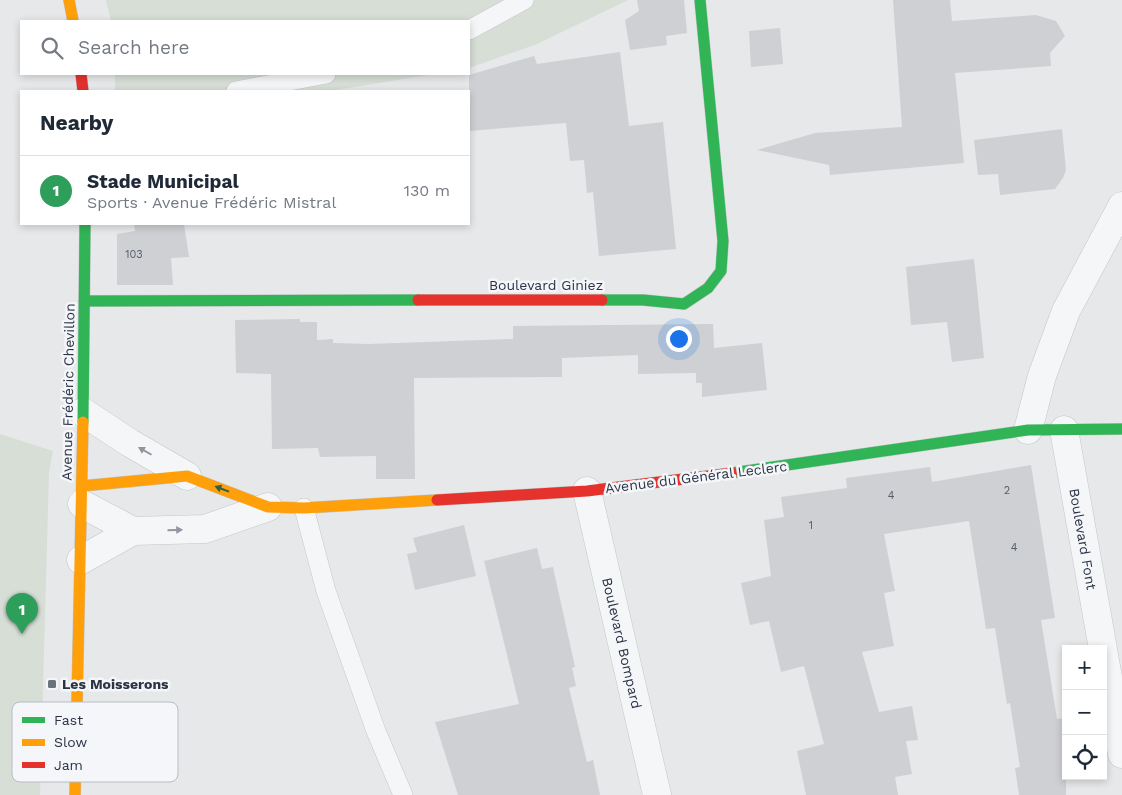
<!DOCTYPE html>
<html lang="en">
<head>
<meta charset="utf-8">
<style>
  body { margin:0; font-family:"Work Sans",sans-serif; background:#f2f2f3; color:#1f2937 }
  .controls { position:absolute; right:15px; bottom:15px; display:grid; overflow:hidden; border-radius:0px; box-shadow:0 2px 8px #0003 }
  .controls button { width:45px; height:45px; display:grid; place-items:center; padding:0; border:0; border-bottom:1px solid #e0e1e3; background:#fff; color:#1f2937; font:25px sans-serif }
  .you { position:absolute; left:678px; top:338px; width:18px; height:18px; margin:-12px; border:4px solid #fff; border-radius:50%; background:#1a73e8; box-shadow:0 0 0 8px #1a73e833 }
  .badge { display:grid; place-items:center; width:32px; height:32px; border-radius:50%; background:#6c737f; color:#fff; font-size:16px; font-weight:700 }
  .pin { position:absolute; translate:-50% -41px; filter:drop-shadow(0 1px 2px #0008) }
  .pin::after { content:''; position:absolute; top:26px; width:18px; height:15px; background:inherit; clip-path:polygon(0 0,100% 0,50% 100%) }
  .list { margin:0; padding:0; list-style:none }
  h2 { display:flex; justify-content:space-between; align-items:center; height:65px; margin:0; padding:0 20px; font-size:21px }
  h2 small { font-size:16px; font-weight:400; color:#747a83 }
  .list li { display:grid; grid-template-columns:32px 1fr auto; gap:15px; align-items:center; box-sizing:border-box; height:70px; padding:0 20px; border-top:1px solid #e0e1e3 }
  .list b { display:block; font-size:19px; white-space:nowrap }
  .list p { margin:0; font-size:16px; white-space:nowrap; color:#747a83 }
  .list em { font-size:16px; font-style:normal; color:#747a83 }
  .icon { flex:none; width:28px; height:28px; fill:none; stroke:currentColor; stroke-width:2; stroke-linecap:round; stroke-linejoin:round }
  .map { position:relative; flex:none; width:1122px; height:795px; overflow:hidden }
  .search { position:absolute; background:#fff; box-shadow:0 2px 8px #0003; left:20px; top:20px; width:450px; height:55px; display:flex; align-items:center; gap:12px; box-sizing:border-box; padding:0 18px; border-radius:0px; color:#747a83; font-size:19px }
  .panel { position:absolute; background:#fff; box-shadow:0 2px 8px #0003; left:20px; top:90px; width:450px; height:135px; border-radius:0px }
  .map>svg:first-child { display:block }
  .green { fill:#d6ded6 }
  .building { fill:#ced0d3 }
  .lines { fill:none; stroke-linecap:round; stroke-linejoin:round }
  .lane-casing { stroke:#c4c6c8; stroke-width:20 }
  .street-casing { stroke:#c4c6c8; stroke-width:29 }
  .fast-casing { stroke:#c4c6c8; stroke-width:12 }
  .slow-casing { stroke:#c4c6c8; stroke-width:12 }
  .jam-casing { stroke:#c4c6c8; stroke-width:12 }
  .lane { stroke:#f5f6f7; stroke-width:19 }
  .street { stroke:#f5f6f7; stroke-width:28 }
  .fast { stroke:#30b455; stroke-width:11 }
  .slow { stroke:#ff9f0a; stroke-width:11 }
  .jam { stroke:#e5322d; stroke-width:11 }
  .oneway { fill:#90959e }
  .oneway2 { fill:#2d614b }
  .poi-dot { fill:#6c737f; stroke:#f4f6f9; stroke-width:2 }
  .labels { text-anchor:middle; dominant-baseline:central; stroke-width:5; stroke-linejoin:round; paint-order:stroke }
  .number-label { font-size:11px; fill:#545c69 }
  .street-label { font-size:14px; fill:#2b3445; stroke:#f4f6f9 }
  .poi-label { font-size:14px; font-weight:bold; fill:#2b3445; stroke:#f4f6f9; text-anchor:start }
  .key { fill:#f4f6f9; stroke:#b8bcc3; stroke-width:1 }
  .key-label { font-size:14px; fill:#2b3445 }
</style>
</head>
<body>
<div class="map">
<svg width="1122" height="795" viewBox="0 0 1122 795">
  <rect width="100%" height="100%" fill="#e6e8ea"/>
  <path class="green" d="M106,0H628L537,44L469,68V21H111Z
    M115,74H434L330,91H115Z
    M0,434L53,451L49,472L40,795H0Z"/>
  <path class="building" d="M637,0H684L687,33L666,36L667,45L630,50L625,20L639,11Z
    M893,0H950L952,21L1036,15L1056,21L1065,36L1050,53L1051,66L955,73L964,163L830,175L829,165L757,150L815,133L902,127Z
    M780,28L783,64L751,67L749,31Z
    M620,52L629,126L663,122L676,249L599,256L593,192L587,193L584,160L570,161L566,123L469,131V75L534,56L537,64Z
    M1062,129L1066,170L1063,178L1055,189L1000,195L998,174L978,175L974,140Z
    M134,224H184L189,257L171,258L173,285H117V234L135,231Z
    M974,259L984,358L952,362L947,322L911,325L906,267Z
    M300,319V322H317V340L333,339V343L369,344L513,339V326L713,324L714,348L762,343L767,390L702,397V383H696V373L638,374V355L562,358V377L414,378L415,479H376V456L320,457L318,448L272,449L271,374L236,373L235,320Z
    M1031,465L1055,618L1041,620L1057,719L1066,718V795H1019L1015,768L1020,767L1010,703L1007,704L995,628L986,629L969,521L884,534L895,591L884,593L894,646L862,652L879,712L912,706L918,740L906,741L912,774L895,777L898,795H806L797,751L824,744L804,666L781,672L769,621L750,625L741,583L771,576L764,520L784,517L781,497L847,488L846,478L930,467L932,482Z
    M464,525L476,576L415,590L407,554L417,552L413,538Z
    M537,548L542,569L553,567L575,667L572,668L576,686L569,688L587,762L593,760L600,795H458L435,722L519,704L484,561Z"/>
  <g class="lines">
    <g class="lane-casing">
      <path id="lane" d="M469,30L524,0
        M236,91L326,74
        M304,508L326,591L376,731L403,795"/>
    </g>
    <g class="street-casing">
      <path id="street" d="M83,412L130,443L187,476
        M1028,430L1042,376L1066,311L1122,206
        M1064,430L1103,649
        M587,491L657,795
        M82,504L133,531
        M81,560L133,531L205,529L268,507
        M1103,650L1122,754"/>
    </g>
    <g class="fast-casing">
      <path id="fast" d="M602,300H643L684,304L708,288L721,271L723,241L700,0
        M84,301L418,300
        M83,422L85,224
        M732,473L1028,430L1122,429"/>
    </g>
    <g class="slow-casing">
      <path id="slow" d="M69,0L73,21
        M82,486L187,476L268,507L304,508L437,500
        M75,795L83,422"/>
    </g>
    <g class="jam-casing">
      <path id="jam" d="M81,74L83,91
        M418,300H602
        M437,500L587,491L732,473"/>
    </g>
    <use href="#lane" class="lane"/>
    <use href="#street" class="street"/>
    <use href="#fast" class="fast"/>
    <use href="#slow" class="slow"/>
    <use href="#jam" class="jam"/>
  </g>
  <defs><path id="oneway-solid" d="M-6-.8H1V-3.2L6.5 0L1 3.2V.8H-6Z" transform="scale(1.25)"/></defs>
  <g class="oneway">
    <use href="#oneway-solid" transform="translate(145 451) rotate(-150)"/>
    <use href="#oneway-solid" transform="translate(175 530) rotate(-2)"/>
  </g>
  <use class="oneway2" href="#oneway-solid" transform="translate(222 489) rotate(-159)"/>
  <rect class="poi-dot" x="47" y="679" width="10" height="10" rx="2.5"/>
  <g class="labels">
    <g class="number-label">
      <text x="134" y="254">103</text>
      <text x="1007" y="490">2</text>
      <text x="891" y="495">4</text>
      <text x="811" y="525">1</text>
      <text x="1014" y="547">4</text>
    </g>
    <g class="street-label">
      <text x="546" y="285">Boulevard Giniez</text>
      <text transform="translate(68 392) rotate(-89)">Avenue Frédéric Chevillon</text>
      <text transform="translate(696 477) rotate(-7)">Avenue du Général Leclerc</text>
      <text transform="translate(1083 539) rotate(80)">Boulevard Font</text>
      <text transform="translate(622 643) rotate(77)">Boulevard Bompard</text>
    </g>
    <g class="poi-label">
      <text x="62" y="684">Les Moisserons</text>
    </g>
  </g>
  <rect x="12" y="702" width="166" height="80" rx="8" class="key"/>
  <rect x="22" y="717" width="23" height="6" fill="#30b455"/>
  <rect x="22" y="739" width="23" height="7" fill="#ff9f0a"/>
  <rect x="22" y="762" width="23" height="6" fill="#e5322d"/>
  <g class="key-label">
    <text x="54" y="725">Fast</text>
    <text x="54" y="747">Slow</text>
    <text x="54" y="770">Jam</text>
  </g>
</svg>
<div class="controls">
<button>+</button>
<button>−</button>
<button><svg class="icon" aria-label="locate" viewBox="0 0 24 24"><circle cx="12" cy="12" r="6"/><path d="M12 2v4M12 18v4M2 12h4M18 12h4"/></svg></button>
</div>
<div class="you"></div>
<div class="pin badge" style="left:22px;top:634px;background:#2e9e5b">1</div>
<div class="search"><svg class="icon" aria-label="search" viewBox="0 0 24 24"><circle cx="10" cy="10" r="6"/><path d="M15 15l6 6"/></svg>Search here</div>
<section class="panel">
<h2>Nearby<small></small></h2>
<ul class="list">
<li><span class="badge" style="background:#2e9e5b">1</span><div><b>Stade Municipal</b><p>Sports · Avenue Frédéric Mistral</p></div><em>130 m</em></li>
</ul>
</section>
</div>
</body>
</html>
